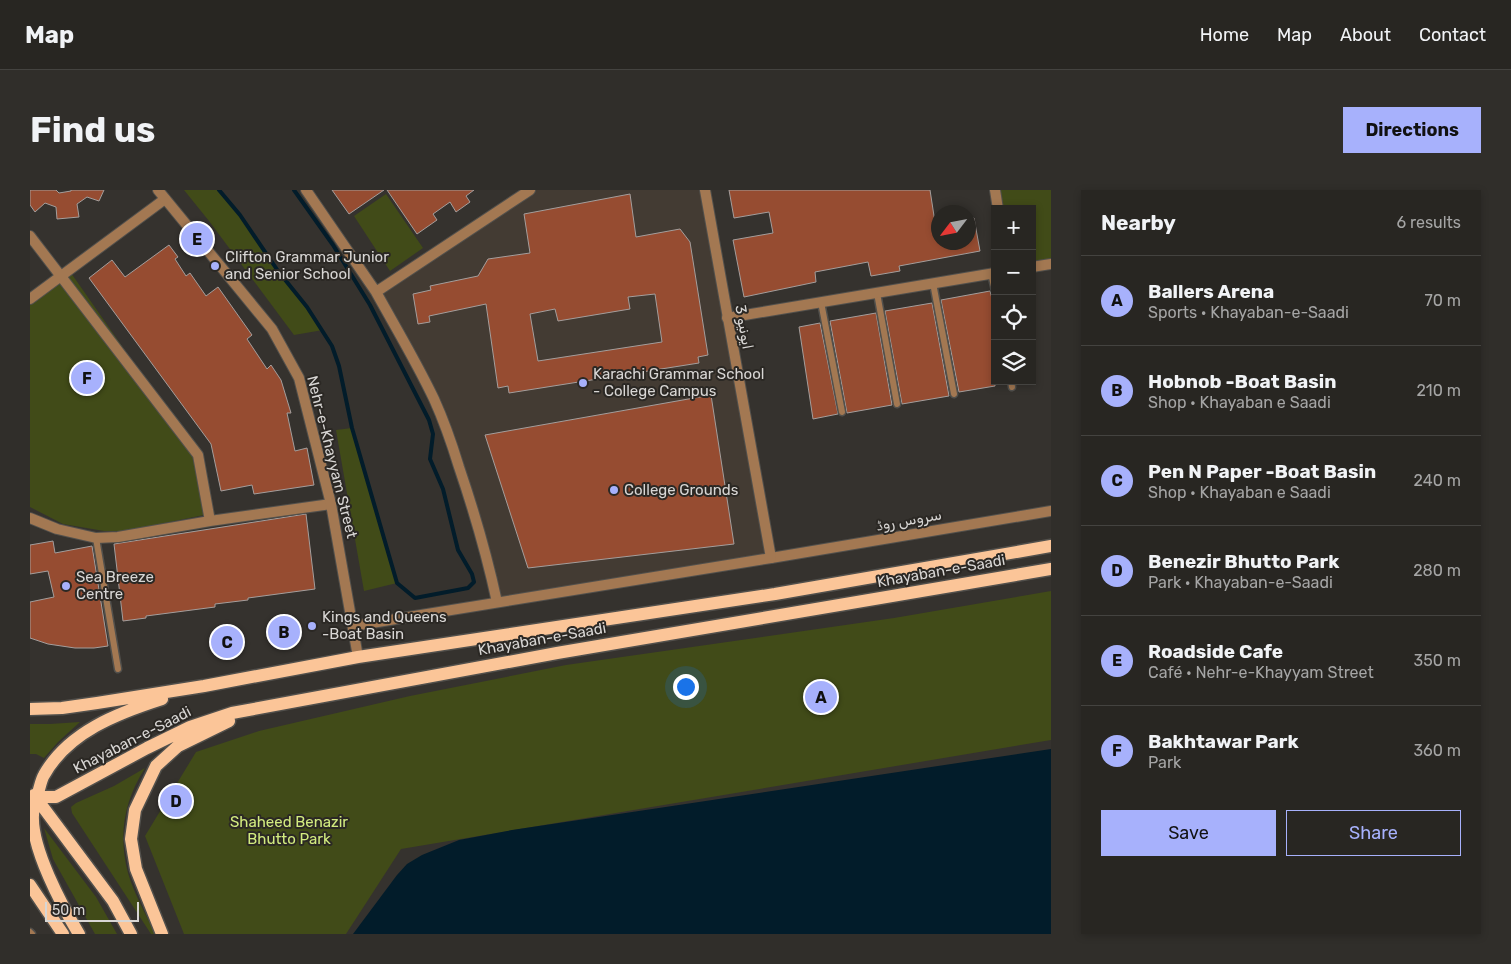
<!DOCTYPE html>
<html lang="en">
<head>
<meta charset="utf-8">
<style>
  body { margin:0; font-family:Rubik,"Noto Naskh Arabic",sans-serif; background:#302e2a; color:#f1f3f6 }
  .controls { position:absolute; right:15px; top:15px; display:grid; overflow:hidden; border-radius:0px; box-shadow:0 2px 8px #0003 }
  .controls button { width:45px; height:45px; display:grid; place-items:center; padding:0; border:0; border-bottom:1px solid #444340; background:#282622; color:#f1f3f6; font:25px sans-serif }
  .compass { position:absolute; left:901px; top:15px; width:45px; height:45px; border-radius:50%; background:#282622; box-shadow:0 2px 8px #0003; rotate:238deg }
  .scale { position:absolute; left:15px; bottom:12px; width:94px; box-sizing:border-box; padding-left:5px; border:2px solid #d8d6d4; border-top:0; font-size:14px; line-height:18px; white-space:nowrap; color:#d8d6d4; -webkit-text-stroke:4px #2b2824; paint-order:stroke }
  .you { position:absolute; left:655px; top:496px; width:18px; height:18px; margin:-12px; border:4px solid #fff; border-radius:50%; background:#1a73e8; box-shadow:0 0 0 8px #1a73e833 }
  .badge { display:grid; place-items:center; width:32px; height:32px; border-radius:50%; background:#a7b1fc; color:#111; font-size:16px; font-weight:700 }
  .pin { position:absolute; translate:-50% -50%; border:2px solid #fff; box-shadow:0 1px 5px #0006 }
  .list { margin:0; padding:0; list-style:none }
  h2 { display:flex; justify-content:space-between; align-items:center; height:65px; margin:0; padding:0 20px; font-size:21px }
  h2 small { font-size:16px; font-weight:400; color:#a5a5a5 }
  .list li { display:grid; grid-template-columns:32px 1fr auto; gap:15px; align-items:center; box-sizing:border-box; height:90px; padding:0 20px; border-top:1px solid #444340 }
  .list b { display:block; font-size:19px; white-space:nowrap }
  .list p { margin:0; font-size:16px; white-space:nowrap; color:#a5a5a5 }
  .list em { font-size:16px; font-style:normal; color:#a5a5a5 }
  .actions { display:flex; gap:10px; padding:15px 20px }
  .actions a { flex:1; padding:11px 0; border:1px solid #a7b1fc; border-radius:0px; text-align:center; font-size:18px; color:#a7b1fc }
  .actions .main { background:#a7b1fc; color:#111 }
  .icon { flex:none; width:28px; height:28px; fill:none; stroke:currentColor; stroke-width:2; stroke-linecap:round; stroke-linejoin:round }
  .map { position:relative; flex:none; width:1021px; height:744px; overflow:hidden; border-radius:0px }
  header { display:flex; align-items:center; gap:30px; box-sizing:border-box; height:70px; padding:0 25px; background:#282622; border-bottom:1px solid #444340 }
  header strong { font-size:24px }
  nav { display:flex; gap:28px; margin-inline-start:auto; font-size:18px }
  .intro { display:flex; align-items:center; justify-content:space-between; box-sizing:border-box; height:120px; padding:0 30px }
  h1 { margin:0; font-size:35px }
  .button { padding:12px 22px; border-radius:0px; background:#a7b1fc; color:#111; font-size:18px; font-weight:700 }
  main { display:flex; gap:30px; padding:0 30px }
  aside { flex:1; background:#282622; border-radius:0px; box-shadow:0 2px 8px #0003 }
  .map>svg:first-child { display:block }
  .built { fill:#433b33 }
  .green { fill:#414b18 }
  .water { fill:#021c2a }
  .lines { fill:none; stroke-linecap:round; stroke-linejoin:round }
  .stream { stroke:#021c2a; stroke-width:4 }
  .building { fill:#964c31; stroke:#a49e9c; fill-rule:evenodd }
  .service-casing { stroke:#52504c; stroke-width:9 }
  .minor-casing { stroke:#52504c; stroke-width:12 }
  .tertiary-casing { stroke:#52504c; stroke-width:12 }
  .primary-casing { stroke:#52504c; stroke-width:15 }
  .service { stroke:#a37852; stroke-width:6 }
  .minor { stroke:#a37852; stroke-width:10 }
  .tertiary { stroke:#a37852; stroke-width:10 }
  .primary { stroke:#fbc598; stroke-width:12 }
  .poi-dot { fill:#a7b1fc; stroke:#2b2824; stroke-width:2 }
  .labels { text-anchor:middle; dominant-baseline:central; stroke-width:4; stroke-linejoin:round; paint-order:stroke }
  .poi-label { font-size:15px; fill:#d8d6d4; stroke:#2b2824; text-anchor:start }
  .street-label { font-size:15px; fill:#d8d6d4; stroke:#2b2824 }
  .park-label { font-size:15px; fill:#d2eb7f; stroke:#2b2824 }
</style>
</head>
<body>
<header>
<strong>Map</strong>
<nav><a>Home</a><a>Map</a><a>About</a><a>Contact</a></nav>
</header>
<div class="intro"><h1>Find us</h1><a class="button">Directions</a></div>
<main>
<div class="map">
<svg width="1021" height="744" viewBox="0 0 1021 744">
  <rect width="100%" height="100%" fill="#35322e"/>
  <path class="built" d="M500,0H675L741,368L467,412L416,238L346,102Z"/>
  <path class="green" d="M154,0H189L210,25L248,81L293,140L264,145L179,31Z
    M965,0H1021V74L1002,77V19H968Z
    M356,4L393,58L360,81L324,26Z
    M41,83L168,265L184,323L95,341H74L33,334L0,317V112Z
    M322,238L367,393L334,401L306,240Z
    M1021,401V550L371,659L316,744H154L115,646L166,562L229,541L380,506L536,475L864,428Z
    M50,532L28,552L14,568L6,564H0V534H20Z
    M115,578C94,611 88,645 98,683C104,704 116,724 125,744H121L42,623L41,617L46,613L84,596Z
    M14,638L66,707L87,744H65L23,669Z"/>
  <path class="water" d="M1021,559V744H323L367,685L377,674L392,665L429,650L482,640Z"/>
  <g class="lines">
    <path class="stream" d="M189,0L210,25L248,81L277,117L302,156L309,176L322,238L367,393L385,408L438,398L444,392L442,384L428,360L413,299L400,269L403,244L399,230L340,115L303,55L264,0"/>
  </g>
  <path class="building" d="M0,0H26L29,3L41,1V0H74L69,11L57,7L47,14L49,27L27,29L26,17L15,13L5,22L0,15Z
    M302,0H354L319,24Z
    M357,0H444L436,6L440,12L426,22L420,12L403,24L407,30L387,44Z
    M699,0H900L908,52H938V29L944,28L950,61L869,76L870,81L841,86L838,72L785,82L786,92L714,107L703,50L743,43L739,22L704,28Z
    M600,4L606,47L650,39L660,52L678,165L668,167L669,173L479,203L478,196L468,198L456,114L399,126L400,132L388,134L383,104L401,100L400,96L448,86L458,69L500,63L494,24ZM625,104L632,152L508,171L500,124L525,119L528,131L600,119L598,107Z
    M139,55L148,67L145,69L156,86L160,83L176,106L188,97L222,145L217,149L237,179L241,175L251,190L261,223H257L265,261L277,258L284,295L224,304L222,295L191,301L181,254L59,88L82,70L95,87Z
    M960,101L965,120V196L929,202L911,110Z
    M902,113L919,206L872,214L855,121Z
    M846,123L862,215L817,223L800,131Z
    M790,133L808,224L783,229L769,137Z
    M681,205L704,354L498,378L455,245Z
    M276,324L285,399L218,408V410L185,414V417L116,426V428L93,431L84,354Z
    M23,351L25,363L62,356L78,456L64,458H45L18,454L0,448V412L24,407L18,381L0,384V355Z"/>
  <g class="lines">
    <g class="service-casing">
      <path id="service" d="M961,83L965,101
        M903,93L924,204
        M847,103L867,214
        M791,112L812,222
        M981,191L982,197
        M66,348L88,479
        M0,742L2,744"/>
    </g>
    <g class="minor-casing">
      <path id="minor" d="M276,0L346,102L500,0
        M965,0L968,19
        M0,46L168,265L180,331
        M1002,77L1021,74
        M346,102C366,138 387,173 404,209C414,231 422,254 429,277C444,321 457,366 467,412
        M0,109L135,9
        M697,128L965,83
        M0,328L27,339L66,348L88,347L180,331L301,314
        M741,368L1021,321"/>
    </g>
    <g class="tertiary-casing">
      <path id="tertiary" d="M128,0L242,139L269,188L301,314L328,467
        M323,436L741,368L675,0"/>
    </g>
    <g class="primary-casing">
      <path id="primary" d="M0,519L32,518L67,513L174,496L328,467L745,404L1021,356
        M4,605L83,711L101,744
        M0,607H26L117,558L160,537L202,523L527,463L1021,379
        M0,695L33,744
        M49,744C32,716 1,658 3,625C3,618 6,610 8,603C10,597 11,590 14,585C38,542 88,523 132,509
        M132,744L106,679L101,649L105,620L126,576L148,556L199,531"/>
    </g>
    <use href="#service" class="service"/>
    <use href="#minor" class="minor"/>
    <use href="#tertiary" class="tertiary"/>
    <use href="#primary" class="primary"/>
  </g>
  <g class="poi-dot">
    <circle cx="185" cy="76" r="5"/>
    <circle cx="553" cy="193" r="5"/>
    <circle cx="584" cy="300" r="5"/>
    <circle cx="36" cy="396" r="5"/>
    <circle cx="282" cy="436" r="5"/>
  </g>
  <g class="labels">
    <g class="poi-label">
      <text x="195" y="67">Clifton Grammar Junior<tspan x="195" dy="17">and Senior School</tspan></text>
      <text x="563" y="184">Karachi Grammar School<tspan x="563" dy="17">- College Campus</tspan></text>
      <text x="594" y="300">College Grounds</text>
      <text x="46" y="387">Sea Breeze<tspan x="46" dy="17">Centre</tspan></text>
      <text x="292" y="427">Kings and Queens<tspan x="292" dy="17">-Boat Basin</tspan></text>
    </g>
    <g class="street-label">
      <text transform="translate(714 137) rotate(80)">ایونیو 3</text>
      <text transform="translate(302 267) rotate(76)">Nehr-e-Khayyam Street</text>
      <text transform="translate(879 330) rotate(-10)">سروس روڈ</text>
      <text transform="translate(911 381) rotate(-10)">Khayaban-e-Saadi</text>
      <text transform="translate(512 449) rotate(-10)">Khayaban-e-Saadi</text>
      <text transform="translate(102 550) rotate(-27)">Khayaban-e-Saadi</text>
    </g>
    <g class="park-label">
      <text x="259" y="632">Shaheed Benazir<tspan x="259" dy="17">Bhutto Park</tspan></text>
    </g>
  </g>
</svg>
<div class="controls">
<button>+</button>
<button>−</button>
<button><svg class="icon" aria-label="locate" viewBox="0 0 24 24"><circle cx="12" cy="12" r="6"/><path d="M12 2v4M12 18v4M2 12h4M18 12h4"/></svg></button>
<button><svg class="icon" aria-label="layers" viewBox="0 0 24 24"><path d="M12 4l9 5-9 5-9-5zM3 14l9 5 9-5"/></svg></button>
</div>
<svg class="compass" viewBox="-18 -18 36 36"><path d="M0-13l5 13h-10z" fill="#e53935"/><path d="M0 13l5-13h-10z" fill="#a5a5a5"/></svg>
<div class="scale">50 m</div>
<div class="you"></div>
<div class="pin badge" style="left:791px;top:507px">A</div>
<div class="pin badge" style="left:254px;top:442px">B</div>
<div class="pin badge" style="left:197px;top:452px">C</div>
<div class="pin badge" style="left:146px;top:611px">D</div>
<div class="pin badge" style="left:167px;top:49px">E</div>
<div class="pin badge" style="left:57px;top:188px">F</div>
</div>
<aside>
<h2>Nearby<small>6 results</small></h2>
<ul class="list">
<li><span class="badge">A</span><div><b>Ballers Arena</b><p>Sports · Khayaban-e-Saadi</p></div><em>70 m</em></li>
<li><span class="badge">B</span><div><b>Hobnob -Boat Basin</b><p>Shop · Khayaban e Saadi</p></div><em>210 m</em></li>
<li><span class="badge">C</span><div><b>Pen N Paper -Boat Basin</b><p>Shop · Khayaban e Saadi</p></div><em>240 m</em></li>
<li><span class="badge">D</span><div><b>Benezir Bhutto Park</b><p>Park · Khayaban-e-Saadi</p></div><em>280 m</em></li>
<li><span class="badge">E</span><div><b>Roadside Cafe</b><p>Café · Nehr-e-Khayyam Street</p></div><em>350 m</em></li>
<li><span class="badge">F</span><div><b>Bakhtawar Park</b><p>Park</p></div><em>360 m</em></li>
</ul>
<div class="actions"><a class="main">Save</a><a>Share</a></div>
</aside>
</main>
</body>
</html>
